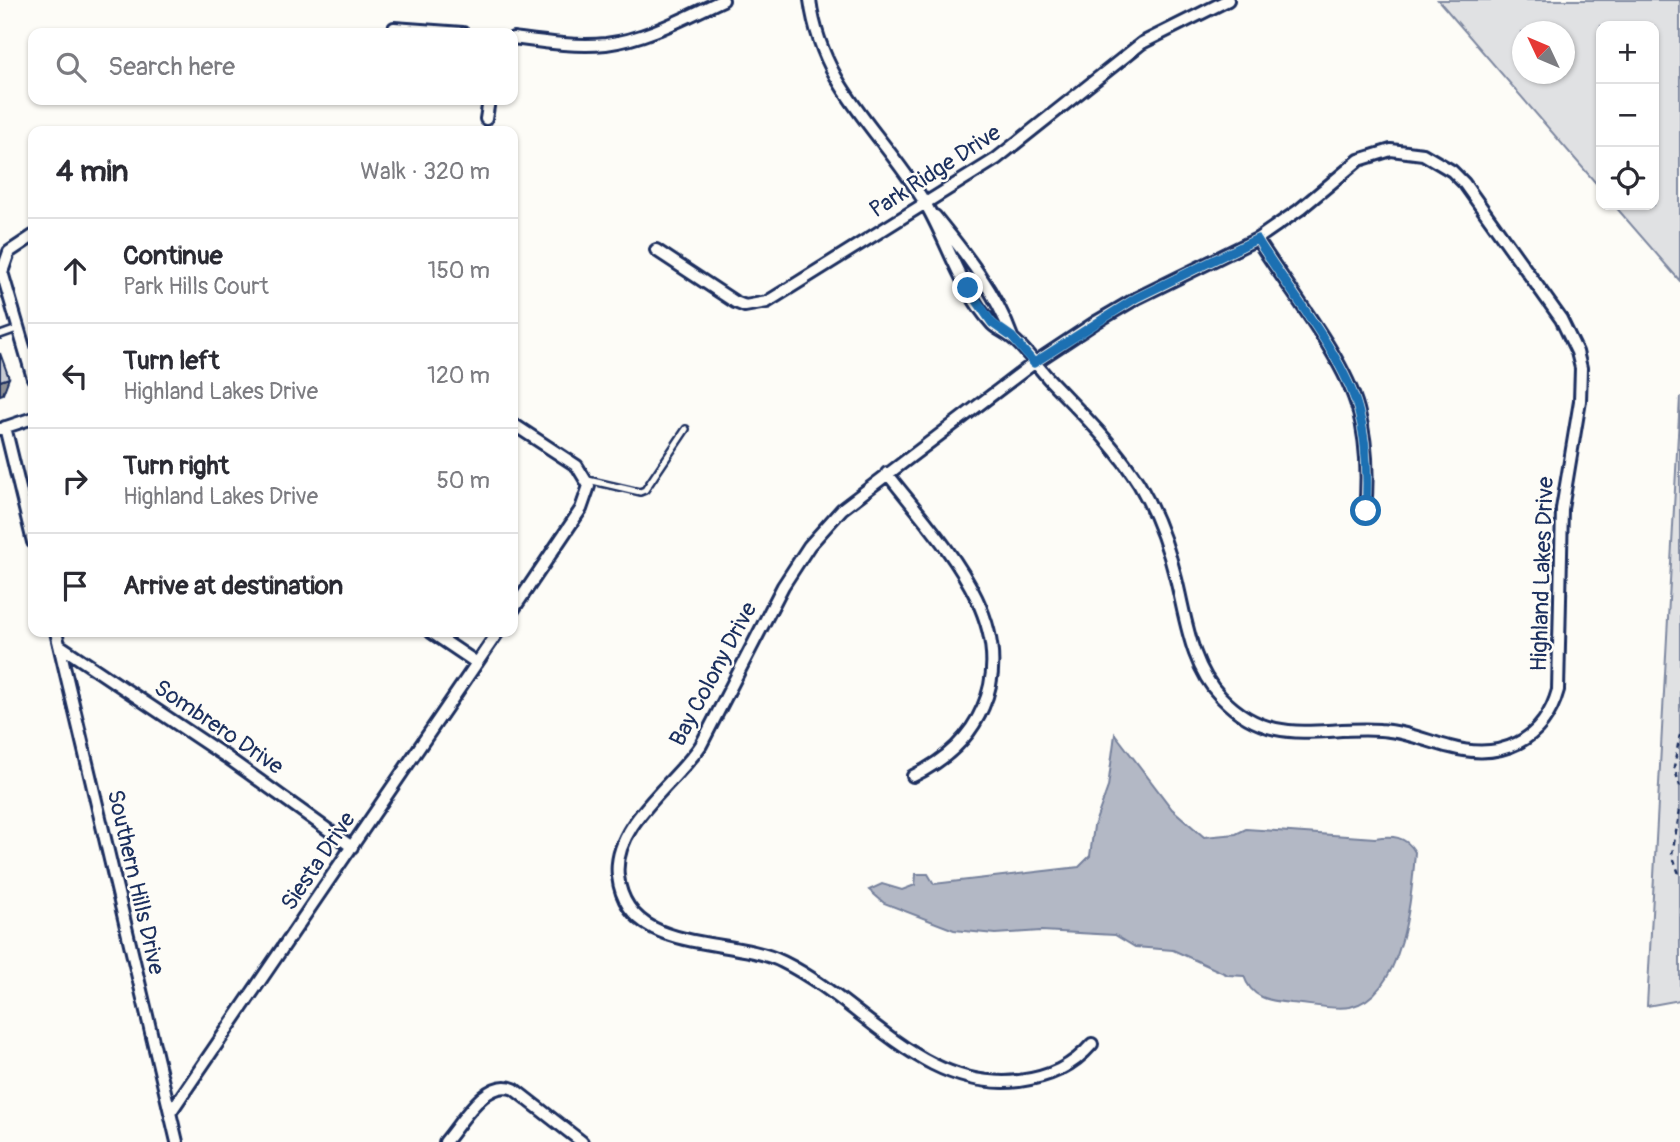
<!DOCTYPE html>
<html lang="en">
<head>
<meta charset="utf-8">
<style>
  body { margin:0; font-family:Pangolin,sans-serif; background:#f7f7f7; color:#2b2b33 }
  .controls { position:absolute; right:21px; top:21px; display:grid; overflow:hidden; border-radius:14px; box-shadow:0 2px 5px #0004 }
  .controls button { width:63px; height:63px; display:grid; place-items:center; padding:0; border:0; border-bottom:2px solid #e1e1e2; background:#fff; color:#2b2b33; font:35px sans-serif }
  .compass { position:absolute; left:1512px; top:21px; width:63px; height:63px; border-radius:50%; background:#fff; box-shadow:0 2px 5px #0004; rotate:314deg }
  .stop { position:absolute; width:21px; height:21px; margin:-16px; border:5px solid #1f6fb2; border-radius:50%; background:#fff }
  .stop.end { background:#1f6fb2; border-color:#fff; box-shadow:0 2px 7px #0008 }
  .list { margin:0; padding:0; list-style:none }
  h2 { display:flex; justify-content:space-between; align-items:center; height:91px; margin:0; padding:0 28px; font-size:30px }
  h2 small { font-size:23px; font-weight:400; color:#7c7c81 }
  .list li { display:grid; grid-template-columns:46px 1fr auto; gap:21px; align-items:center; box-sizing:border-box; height:105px; padding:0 28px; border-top:2px solid #e1e1e2 }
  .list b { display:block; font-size:26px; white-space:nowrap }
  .list p { margin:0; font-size:23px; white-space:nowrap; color:#7c7c81 }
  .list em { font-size:23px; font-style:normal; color:#7c7c81 }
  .icon { flex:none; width:38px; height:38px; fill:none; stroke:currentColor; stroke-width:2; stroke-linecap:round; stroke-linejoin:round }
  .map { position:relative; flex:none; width:1680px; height:1142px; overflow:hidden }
  .search { position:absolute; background:#fff; box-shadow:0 2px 5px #0004; left:28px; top:28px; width:490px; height:77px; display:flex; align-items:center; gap:18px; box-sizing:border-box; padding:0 24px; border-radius:14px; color:#7c7c81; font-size:26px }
  .panel { position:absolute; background:#fff; box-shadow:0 2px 5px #0004; left:28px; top:126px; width:490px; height:511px; border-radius:14px }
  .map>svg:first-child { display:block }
  .green { fill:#e0e1e3; stroke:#7e88a0; stroke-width:2; fill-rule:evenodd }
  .water { fill:#b3b8c5; stroke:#76819c; stroke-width:2 }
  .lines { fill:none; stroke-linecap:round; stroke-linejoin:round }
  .lane-casing { stroke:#1b2f5e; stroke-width:10 }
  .street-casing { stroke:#1b2f5e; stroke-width:16 }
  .path { stroke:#1b2f5e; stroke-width:2.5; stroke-dasharray:5 5; stroke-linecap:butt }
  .lane { stroke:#fdfcf7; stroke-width:5 }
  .street { stroke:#fdfcf7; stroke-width:10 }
  .shaded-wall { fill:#8d8f94; stroke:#1b2f5e; stroke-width:2 }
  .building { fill:#c9ccd3; stroke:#1b2f5e; stroke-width:2 }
  .route { stroke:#1f6fb2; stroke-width:9 }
  .labels { text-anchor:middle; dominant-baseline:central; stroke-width:5; stroke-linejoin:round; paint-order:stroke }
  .street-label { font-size:23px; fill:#1b2f5e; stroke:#fdfcf7 }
</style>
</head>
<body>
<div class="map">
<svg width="1680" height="1142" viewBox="0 0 1680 1142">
  <rect width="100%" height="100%" fill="#fdfcf7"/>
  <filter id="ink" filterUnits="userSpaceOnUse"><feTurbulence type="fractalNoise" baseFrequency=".0143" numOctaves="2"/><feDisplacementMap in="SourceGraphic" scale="14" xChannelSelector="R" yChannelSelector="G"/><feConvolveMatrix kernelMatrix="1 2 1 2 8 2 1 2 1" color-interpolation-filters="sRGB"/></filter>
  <g filter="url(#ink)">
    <path class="green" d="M1438,0H1680V281L1614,205H1654V26H1601V189ZM1522,32H1564V74H1522Z
      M1680,397V1000L1647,1006Z"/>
    <path class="water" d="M1115,734L1172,809L1204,837L1236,834L1246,829L1375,838C1392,835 1406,836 1415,852C1412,896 1404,995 1350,1007C1333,1010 1308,1004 1291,1003C1269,1001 1251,998 1244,976L1228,975L1173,950L1135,947L1115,935L1041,931L995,934L954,930L884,903L869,890L882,884L902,890L915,885L916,874H928L934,884L1079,867L1090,856L1094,826L1108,787Z"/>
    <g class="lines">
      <g class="lane-casing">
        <path id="lane" d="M0,335L17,329
          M588,480L640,492L645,490L686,429"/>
      </g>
      <g class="street-casing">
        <path id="street" d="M810,0C822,89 881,130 925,203C948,242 960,289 992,324C998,330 1005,332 1012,338C1025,348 1037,366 1048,378C1080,412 1114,444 1139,484C1156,513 1168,546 1176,579C1186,619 1191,666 1221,697C1271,749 1318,726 1380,730C1404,731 1427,741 1450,747C1501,761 1544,741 1558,690L1562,509L1580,401L1581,368L1577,352L1561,319L1464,183L1452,171L1423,154L1391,150L1359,160L1299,210L1257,239L1137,298L1096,322L1034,363L842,509L809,546L783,586L701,745C675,784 612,825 618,876C627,956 730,935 783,962C863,1001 921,1092 1019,1081C1049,1077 1072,1067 1092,1044
          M394,28L463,33
          M513,38C543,42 575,47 606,44C647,39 686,17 723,0
          M486,119L489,100
          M935,216C965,253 996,292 1012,337
          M33,236L9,252L2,272L33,378
          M1257,239C1287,287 1344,357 1358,409C1367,441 1368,478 1365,511
          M656,250L735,302L745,306L767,302L996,159L1142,43L1228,0
          M513,424L577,466L589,486L581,509L513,610
          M5,427L33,542
          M0,429L33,418
          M887,473C936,537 1021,620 983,707C969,740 944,761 913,776
          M56,632L177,1142
          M431,632L477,663
          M59,645L228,758L352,847
          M170,1113L498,632
          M445,1142C461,1124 486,1077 514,1089L582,1142"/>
      </g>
      <path class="path" d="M1680,734L1674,767L1680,786
        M1680,810L1672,854L1680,877"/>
      <use href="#lane" class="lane"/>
      <use href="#street" class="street"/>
    </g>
    <path class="shaded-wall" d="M9,378L3,394L0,395V381Z"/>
    <path class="building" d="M0,353L9,378L0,381Z"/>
  </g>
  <g class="lines" filter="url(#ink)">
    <path class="route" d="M968,288L992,323L1012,337L1034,363L1136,298L1257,239C1287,288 1344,357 1358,409C1367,441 1368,478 1366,511"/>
  </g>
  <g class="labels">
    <g class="street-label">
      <text transform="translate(935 171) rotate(-33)">Park Ridge Drive</text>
      <text transform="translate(1542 574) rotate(-88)">Highland Lakes Drive</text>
      <text transform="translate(713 674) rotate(-62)">Bay Colony Drive</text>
      <text transform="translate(219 727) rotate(34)">Sombrero Drive</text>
      <text transform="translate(318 861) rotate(-56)">Siesta Drive</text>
      <text transform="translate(136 882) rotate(77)">Southern Hills Drive</text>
    </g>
  </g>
</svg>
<div class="controls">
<button>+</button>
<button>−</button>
<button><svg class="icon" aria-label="locate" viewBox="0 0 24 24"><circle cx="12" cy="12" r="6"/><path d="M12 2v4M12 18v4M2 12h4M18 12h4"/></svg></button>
</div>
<svg class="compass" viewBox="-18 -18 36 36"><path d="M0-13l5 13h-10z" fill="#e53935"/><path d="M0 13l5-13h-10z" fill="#7c7c81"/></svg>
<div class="stop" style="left:1366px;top:511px"></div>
<div class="stop end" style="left:968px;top:288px"></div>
<div class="search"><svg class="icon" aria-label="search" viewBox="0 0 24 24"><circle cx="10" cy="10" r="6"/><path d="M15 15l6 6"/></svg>Search here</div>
<section class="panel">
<h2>4 min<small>Walk · 320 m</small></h2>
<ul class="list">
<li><svg class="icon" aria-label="ahead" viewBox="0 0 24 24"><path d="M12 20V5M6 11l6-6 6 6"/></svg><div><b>Continue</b><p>Park Hills Court</p></div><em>150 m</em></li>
<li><svg class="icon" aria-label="left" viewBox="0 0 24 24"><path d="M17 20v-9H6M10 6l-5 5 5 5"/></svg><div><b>Turn left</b><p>Highland Lakes Drive</p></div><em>120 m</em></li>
<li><svg class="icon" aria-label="right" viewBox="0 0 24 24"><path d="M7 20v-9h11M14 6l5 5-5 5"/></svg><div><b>Turn right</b><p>Highland Lakes Drive</p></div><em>50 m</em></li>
<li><svg class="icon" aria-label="arrive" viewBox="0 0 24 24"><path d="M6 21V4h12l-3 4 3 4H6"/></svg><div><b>Arrive at destination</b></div></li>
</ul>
</section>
</div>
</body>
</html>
